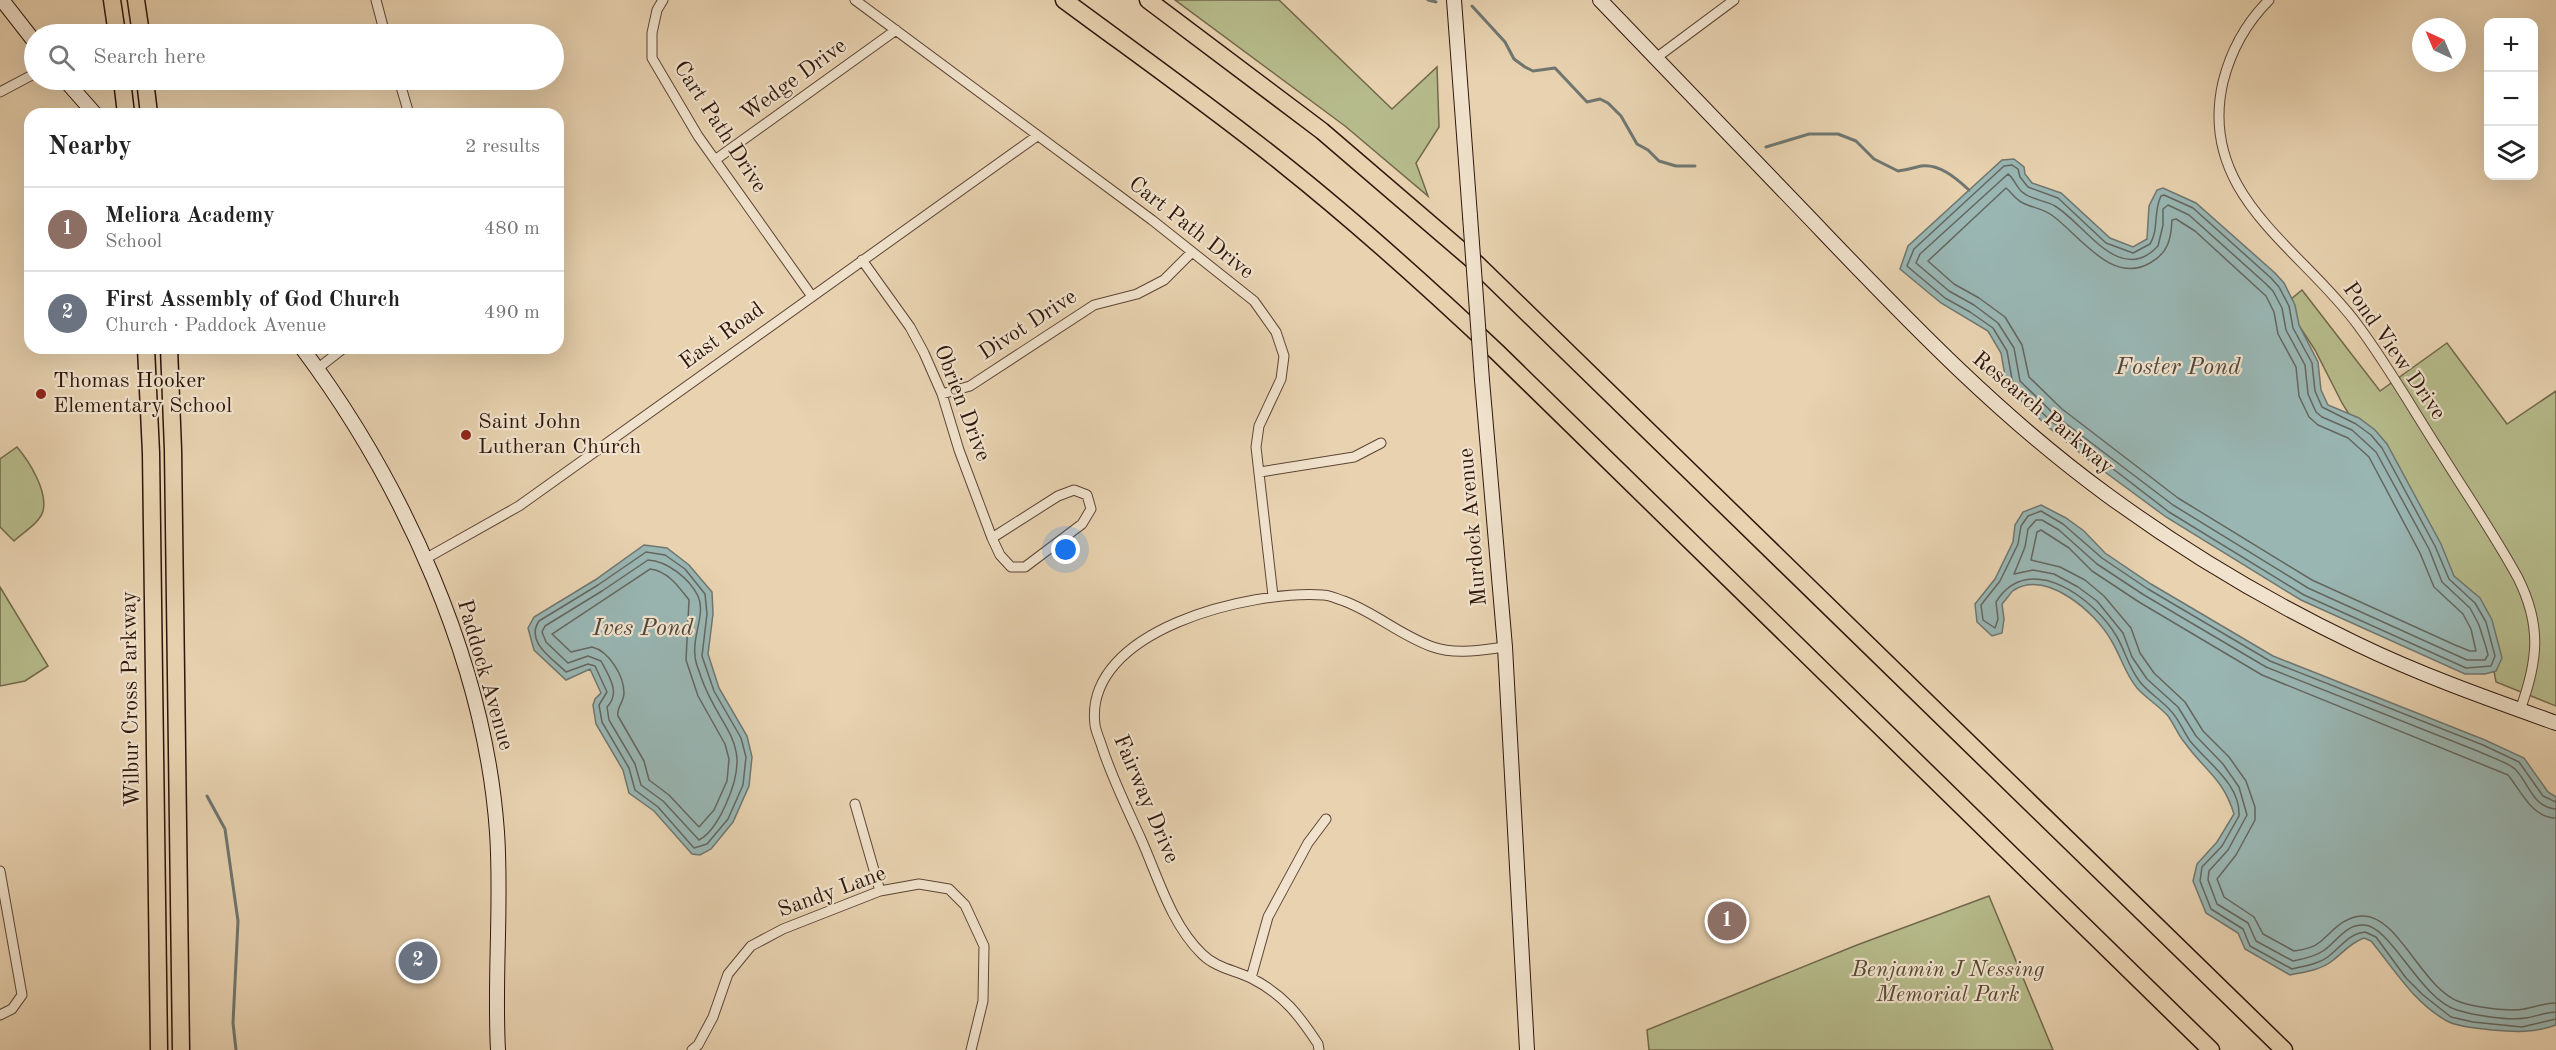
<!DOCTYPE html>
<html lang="en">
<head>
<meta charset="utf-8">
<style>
  body { margin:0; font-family:"Old Standard TT",serif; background:#f2f2f2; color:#222 }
  .controls { position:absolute; right:18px; top:18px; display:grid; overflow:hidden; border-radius:12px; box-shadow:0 6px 24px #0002 }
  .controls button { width:54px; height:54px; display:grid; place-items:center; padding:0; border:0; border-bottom:2px solid #e0e0e0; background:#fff; color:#222; font:30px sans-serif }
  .compass { position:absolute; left:2412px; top:18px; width:54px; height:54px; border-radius:50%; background:#fff; box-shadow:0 6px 24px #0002; rotate:316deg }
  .you { position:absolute; left:1066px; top:550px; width:21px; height:21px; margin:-15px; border:4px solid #fff; border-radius:50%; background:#1a73e8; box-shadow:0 0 0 9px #1a73e833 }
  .badge { display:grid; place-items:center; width:39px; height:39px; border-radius:50%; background:#8f2418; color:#fff; font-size:20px; font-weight:700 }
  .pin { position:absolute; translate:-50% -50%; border:3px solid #fff; box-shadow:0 2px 6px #0006 }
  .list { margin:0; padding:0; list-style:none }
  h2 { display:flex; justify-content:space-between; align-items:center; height:78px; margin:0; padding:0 24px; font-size:26px }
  h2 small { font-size:20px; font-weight:400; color:#767676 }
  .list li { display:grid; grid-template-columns:39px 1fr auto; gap:18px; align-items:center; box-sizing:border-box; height:84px; padding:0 24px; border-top:2px solid #e0e0e0 }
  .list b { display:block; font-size:22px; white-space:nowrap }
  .list p { margin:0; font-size:20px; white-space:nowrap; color:#767676 }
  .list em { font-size:20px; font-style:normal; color:#767676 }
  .icon { flex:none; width:33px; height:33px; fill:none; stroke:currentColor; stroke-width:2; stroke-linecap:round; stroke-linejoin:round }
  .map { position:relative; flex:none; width:2556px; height:1050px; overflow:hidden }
  .search { position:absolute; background:#fff; box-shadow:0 6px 24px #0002; left:24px; top:24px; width:540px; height:66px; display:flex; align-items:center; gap:15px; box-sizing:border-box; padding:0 21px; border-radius:33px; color:#767676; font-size:22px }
  .panel { position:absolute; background:#fff; box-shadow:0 6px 24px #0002; left:24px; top:108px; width:540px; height:246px; border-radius:18px }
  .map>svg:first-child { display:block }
  .green { fill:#b6bb8b; stroke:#72684c; stroke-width:1.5 }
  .water { fill:#99b6b3; stroke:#6f7670; stroke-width:1.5 }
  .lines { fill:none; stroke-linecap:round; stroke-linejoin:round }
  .shore { stroke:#646660; stroke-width:1.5 }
  .stream { stroke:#6f7670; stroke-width:3 }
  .street-casing { stroke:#5d4535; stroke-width:11 }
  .secondary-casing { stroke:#2f160c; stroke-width:16 }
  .highway-casing { stroke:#2f160c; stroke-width:19 }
  .street { stroke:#f0e2cc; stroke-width:9 }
  .secondary { stroke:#f0e2cc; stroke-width:14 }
  .highway { stroke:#e8d2b0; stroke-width:16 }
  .secondary-bridge-casing { stroke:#2f160c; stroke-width:16; stroke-linecap:butt }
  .secondary-bridge { stroke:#f0e2cc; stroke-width:14 }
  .poi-dot { fill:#8f2418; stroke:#f0e2cc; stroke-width:2 }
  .labels { text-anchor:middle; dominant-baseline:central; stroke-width:4.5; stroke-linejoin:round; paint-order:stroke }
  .street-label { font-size:22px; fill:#2f160c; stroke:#f0e2cc }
  .poi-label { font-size:22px; fill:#2f160c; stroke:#f0e2cc; text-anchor:start }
  .park-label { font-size:22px; font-style:italic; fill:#584832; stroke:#f0e2cc }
  .water-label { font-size:24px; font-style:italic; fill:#4f463e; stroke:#f0e2cc }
</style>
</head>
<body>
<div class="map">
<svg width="2556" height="1050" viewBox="0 0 2556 1050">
  <rect width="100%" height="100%" fill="#e8d2b0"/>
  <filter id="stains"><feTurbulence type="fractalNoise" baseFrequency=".00333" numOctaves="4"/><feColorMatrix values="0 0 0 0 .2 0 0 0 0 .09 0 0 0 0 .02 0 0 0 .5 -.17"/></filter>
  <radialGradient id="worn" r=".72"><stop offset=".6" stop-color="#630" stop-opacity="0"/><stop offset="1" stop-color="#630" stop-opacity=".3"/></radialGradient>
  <path class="green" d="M1175,0H1279L1392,109L1437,67L1439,127L1416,163L1428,196L1345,126Z
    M2302,290L2380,391L2447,343L2507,424L2556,391V706L2496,682L2488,640L2342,403L2315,350L2285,304Z
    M17,447C29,461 48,491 43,511C40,523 22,533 14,541L0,527V459Z
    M0,587L48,666L25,681L0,686Z
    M1989,896L2053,1050H1649L1647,1030L1857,945Z"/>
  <path class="water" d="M2014,159L2024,167L2025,174L2032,183L2061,193L2110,238L2133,247L2147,239L2149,206L2157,190L2163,188L2196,203L2275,273L2284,283L2295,305L2299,325L2318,362L2321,390L2328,405L2359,418L2375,430L2387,444L2441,544L2454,576L2480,598L2492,620L2502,658L2496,671L2485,674H2465L2301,600L2166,517L2086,458L2047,426L2007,387L2001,353L1988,331L1941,303L1900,269L1908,246L2002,160Z
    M2041,505L2066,518L2084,531L2105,553L2151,584L2273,656L2485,740L2524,758L2548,792L2556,797V1025C2534,1033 2515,1032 2492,1030C2479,1028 2460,1028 2447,1021C2414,1003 2395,970 2371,941L2364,938C2350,943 2344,952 2332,961C2321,970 2304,972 2290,975L2245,949L2238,933L2206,913L2193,881L2197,864L2217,842L2234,814C2223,778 2205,771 2185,743C2178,735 2174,724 2168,716C2159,706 2146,698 2137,688C2124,672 2121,656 2111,640C2095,612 2047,570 2014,590C2010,593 2006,600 2002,604L2004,619L2002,633L1992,636L1977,622L1975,604L1995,579L2013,542L2015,525L2023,512Z
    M644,545L667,548L689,565L712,592L713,614L708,654L719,688L747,736L752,757L749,786L733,822L711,849L700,855L692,854L654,811L629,793L623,770L596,724L593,705L595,699L601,693L590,669L566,680L534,650L528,628L534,617L595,580Z"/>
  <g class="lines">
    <path class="shore" d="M2012,165L2018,169L2020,177L2028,187L2058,198L2106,243L2133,253L2150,244C2159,230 2153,212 2161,196L2164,195L2193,208L2271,278L2279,287L2289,306L2293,328L2312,363L2315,391L2322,407L2356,424L2371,435L2382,448L2435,546L2449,579L2475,603L2486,622L2495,656L2491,666L2466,668L2304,595L2169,512L2051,421L2013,385L2007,351L1993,328L1970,312L1945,298L1907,266L1914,249L2004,166Z
      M2008,174C2013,177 2016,186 2021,191C2030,200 2045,200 2055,206C2085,224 2120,287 2158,246L2163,225V209L2168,205L2189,215L2265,283L2273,291L2282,308L2286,330L2305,365L2308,394L2316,412L2322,417L2352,430L2376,452L2429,549L2442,582L2470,608L2479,625L2486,647L2488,655L2485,660H2467L2308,588L2173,505L2056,416L2020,381L2014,348L1998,323L1974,305L1949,291L1916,263L1920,254Z
      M2006,188C2012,193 2016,200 2023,203C2033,208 2045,209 2053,216C2080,236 2112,285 2150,263C2168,253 2171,240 2172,220L2176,219L2195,231L2266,296L2274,312L2278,334L2296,367L2299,396L2309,417L2318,425L2348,438L2369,457L2420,553L2434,587L2463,614L2471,629L2476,651H2470L2455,645L2312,580L2178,498L2062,409L2029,377L2022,345L2005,317L1979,298L1954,284L1928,261Z
      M646,552L665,555L685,569L705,594L707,614L702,656L714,691L741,738L746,757L743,785L728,819L707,844L694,848L658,807L635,790L629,768L602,722L599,705L607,692L595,666L588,664L566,672C552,658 525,642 539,621L598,585Z
      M648,560C667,561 689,578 698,596C706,613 692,637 695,655C695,663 699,670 701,677C720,732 755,740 726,804C721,816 711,834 699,840L663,801L641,785L635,764L609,720L607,707C621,693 609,676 601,661L588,656L568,663L546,642L542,632L545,626L602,591Z
      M650,569C668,571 679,587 689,600L686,660L698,696L725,744L729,759L727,781L714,810L699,827L669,795L649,780L644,761L618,716C616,708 624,702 624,693C624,676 609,651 592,647L571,652L552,634Z
      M2556,802L2543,796L2519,762L2483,745L2270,661L2148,589L2102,558L2063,524L2041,511L2028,516L2021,526L2018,544L2000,581L1981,605L1983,620L1995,628L1998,619L1996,602C2029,549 2095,599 2117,637C2126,653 2128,666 2140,682C2148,692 2161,700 2170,710C2179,719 2183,731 2190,741C2208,763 2241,785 2239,816L2222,846L2202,867L2200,881L2211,909L2243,929L2250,946L2292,969C2304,966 2319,964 2329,956C2342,946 2348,934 2365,932L2376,937L2406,978L2423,995L2451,1017L2473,1022L2522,1027L2556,1019
      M2556,809C2533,808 2529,783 2515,769C2507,762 2490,757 2480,752L2266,667L2144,595L2097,564L2059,530L2042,520H2036L2028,529L2025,547L2014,574L2033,570L2054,574L2078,587L2097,601L2123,633L2132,657L2147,679L2178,707L2196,736L2223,764L2239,787L2247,815L2228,850L2209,871L2208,880L2217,904L2248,923L2256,941L2293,961C2303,959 2314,957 2323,951C2337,942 2345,924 2364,925C2391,926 2420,999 2457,1010C2473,1015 2508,1021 2525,1018C2535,1017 2546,1012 2556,1012
      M2556,818C2531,817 2522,792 2508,775L2262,675L2139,602L2092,571L2069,548L2041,530L2037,532L2031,560L2060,567L2085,580L2104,596L2131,628L2140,653L2154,673L2185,702L2203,731L2229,757L2246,781L2255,807V820L2236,855L2217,879L2224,897L2254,917L2263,934L2294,951C2303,950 2313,948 2320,942C2333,931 2343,917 2362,916C2398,914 2422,989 2460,1002C2475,1007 2509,1012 2524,1009C2535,1007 2545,1003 2556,1003"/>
    <path class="stream" d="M1428,0L1436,2
      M1472,6L1505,42L1514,59L1525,67L1533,71L1555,68L1587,102L1600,99L1608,103L1621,116L1637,144L1648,150L1659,161L1676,166H1695
      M1766,147L1809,134H1838L1856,141L1874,159L1898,171C1905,170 1910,169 1917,167C1937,161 1956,178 1969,190
      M207,796L225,829L238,921L233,1023L236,1050"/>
    <g class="street-casing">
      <path id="street" d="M376,0L385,34
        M663,0L657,10L652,33V58L698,136L811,295
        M855,0L1152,220L1254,301L1276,332L1284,356L1281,379L1259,426L1256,447L1273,596
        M2269,0C2246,23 2231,50 2223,82C2197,194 2300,247 2357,324C2387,364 2412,408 2439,450C2465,492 2494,534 2518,578C2542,626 2538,661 2520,710
        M1656,58L1734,0
        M399,80L409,114
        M0,92L34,74
        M715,160L896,30
        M862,260L910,327L924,353L942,394L959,450L992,538L1000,555L1011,567H1025L1082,524L1091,509L1087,495L1074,490L1058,496L992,538
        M317,369L344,348
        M942,394L970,386L1094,305L1137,294L1164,280L1192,252
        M1260,472L1354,457L1381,443
        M425,559L519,506L1037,136
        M855,804L880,891
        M0,871L22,995L12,1009L0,1015
        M1251,978L1268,917L1308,843L1326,819
        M692,1050L698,1045L713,1017L728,974L751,946L783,929L880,891L919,884L949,889L965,905L984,946L983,1001L971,1050
        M1319,1050L1318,1044C1299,1015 1283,994 1251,978C1234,970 1216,968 1202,954C1171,924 1158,877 1141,839C1127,808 1112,778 1102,747C1100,740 1096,732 1095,725C1083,629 1252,590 1323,595C1330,595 1337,599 1344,601C1376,613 1401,636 1433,647C1456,655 1481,650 1505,647"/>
    </g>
    <g class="secondary-casing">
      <path id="secondary" d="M2,0L34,41
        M1454,0L1470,216
        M1600,0C1675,78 1750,155 1824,233C1913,326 2002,418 2106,494C2185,552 2269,602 2357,644C2421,675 2489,699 2556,723
        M65,80L95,114
        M302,348C403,483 485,662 497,832C502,905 494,977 498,1050
        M1482,380L1505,647L1527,1050"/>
    </g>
    <g class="highway-casing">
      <path id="highway" d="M112,0L117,34
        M136,0L141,34
        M1064,0C1137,54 1212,107 1283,164C1357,223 1428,287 1498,353L2211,1050
        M1148,0L1322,131L1477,264L2284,1050
        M122,80L126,114
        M145,80L149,114
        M146,348L151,453L159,1050
        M169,348L173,450L181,1050"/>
    </g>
    <use href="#street" class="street"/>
    <use href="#secondary" class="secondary"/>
    <use href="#highway" class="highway"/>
    <g class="secondary-bridge-casing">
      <path id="secondary-bridge" d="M1470,216L1482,380"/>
    </g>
    <use href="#secondary-bridge" class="secondary-bridge"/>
  </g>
  <g class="poi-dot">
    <circle cx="41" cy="394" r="6"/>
    <circle cx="466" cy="435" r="6"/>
  </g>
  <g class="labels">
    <g class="street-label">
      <text transform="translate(794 80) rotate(-36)">Wedge Drive</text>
      <text transform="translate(720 127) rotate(57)">Cart Path Drive</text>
      <text transform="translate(1191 228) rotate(38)">Cart Path Drive</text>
      <text transform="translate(1028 325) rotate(-33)">Divot Drive</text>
      <text transform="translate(722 336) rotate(-36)">East Road</text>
      <text transform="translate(2394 351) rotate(55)">Pond View Drive</text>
      <text transform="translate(962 403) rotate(69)">Obrien Drive</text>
      <text transform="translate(2043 413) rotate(40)">Research Parkway</text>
      <text transform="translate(1473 527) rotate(-95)">Murdock Avenue</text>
      <text transform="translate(485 675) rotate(74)">Paddock Avenue</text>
      <text transform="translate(131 699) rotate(-91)">Wilbur Cross Parkway</text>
      <text transform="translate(1146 799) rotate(67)">Fairway Drive</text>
      <text transform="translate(832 892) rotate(-20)">Sandy Lane</text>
    </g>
    <g class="poi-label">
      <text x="53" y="381">Thomas Hooker<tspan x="53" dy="25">Elementary School</tspan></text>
      <text x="478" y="422">Saint John<tspan x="478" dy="25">Lutheran Church</tspan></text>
    </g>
    <g class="park-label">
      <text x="1948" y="970">Benjamin J Nessing<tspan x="1948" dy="25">Memorial Park</tspan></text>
    </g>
    <g class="water-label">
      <text x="2178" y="368">Foster Pond</text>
      <text x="643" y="629">Ives Pond</text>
    </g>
  </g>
  <rect width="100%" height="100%" filter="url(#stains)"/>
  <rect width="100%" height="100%" fill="url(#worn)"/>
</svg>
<div class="controls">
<button>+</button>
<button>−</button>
<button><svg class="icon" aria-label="layers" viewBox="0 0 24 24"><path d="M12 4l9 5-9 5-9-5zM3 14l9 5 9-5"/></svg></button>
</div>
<svg class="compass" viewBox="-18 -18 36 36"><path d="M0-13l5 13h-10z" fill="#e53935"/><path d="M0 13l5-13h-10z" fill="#767676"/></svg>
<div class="you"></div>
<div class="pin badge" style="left:1727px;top:921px;background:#8d6e63">1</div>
<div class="pin badge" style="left:418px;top:961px;background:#6b7280">2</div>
<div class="search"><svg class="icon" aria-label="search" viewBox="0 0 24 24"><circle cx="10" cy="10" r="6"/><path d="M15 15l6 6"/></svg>Search here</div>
<section class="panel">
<h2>Nearby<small>2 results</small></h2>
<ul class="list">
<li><span class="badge" style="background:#8d6e63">1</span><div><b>Meliora Academy</b><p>School</p></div><em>480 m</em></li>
<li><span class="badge" style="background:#6b7280">2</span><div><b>First Assembly of God Church</b><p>Church · Paddock Avenue</p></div><em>490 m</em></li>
</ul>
</section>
</div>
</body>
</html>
